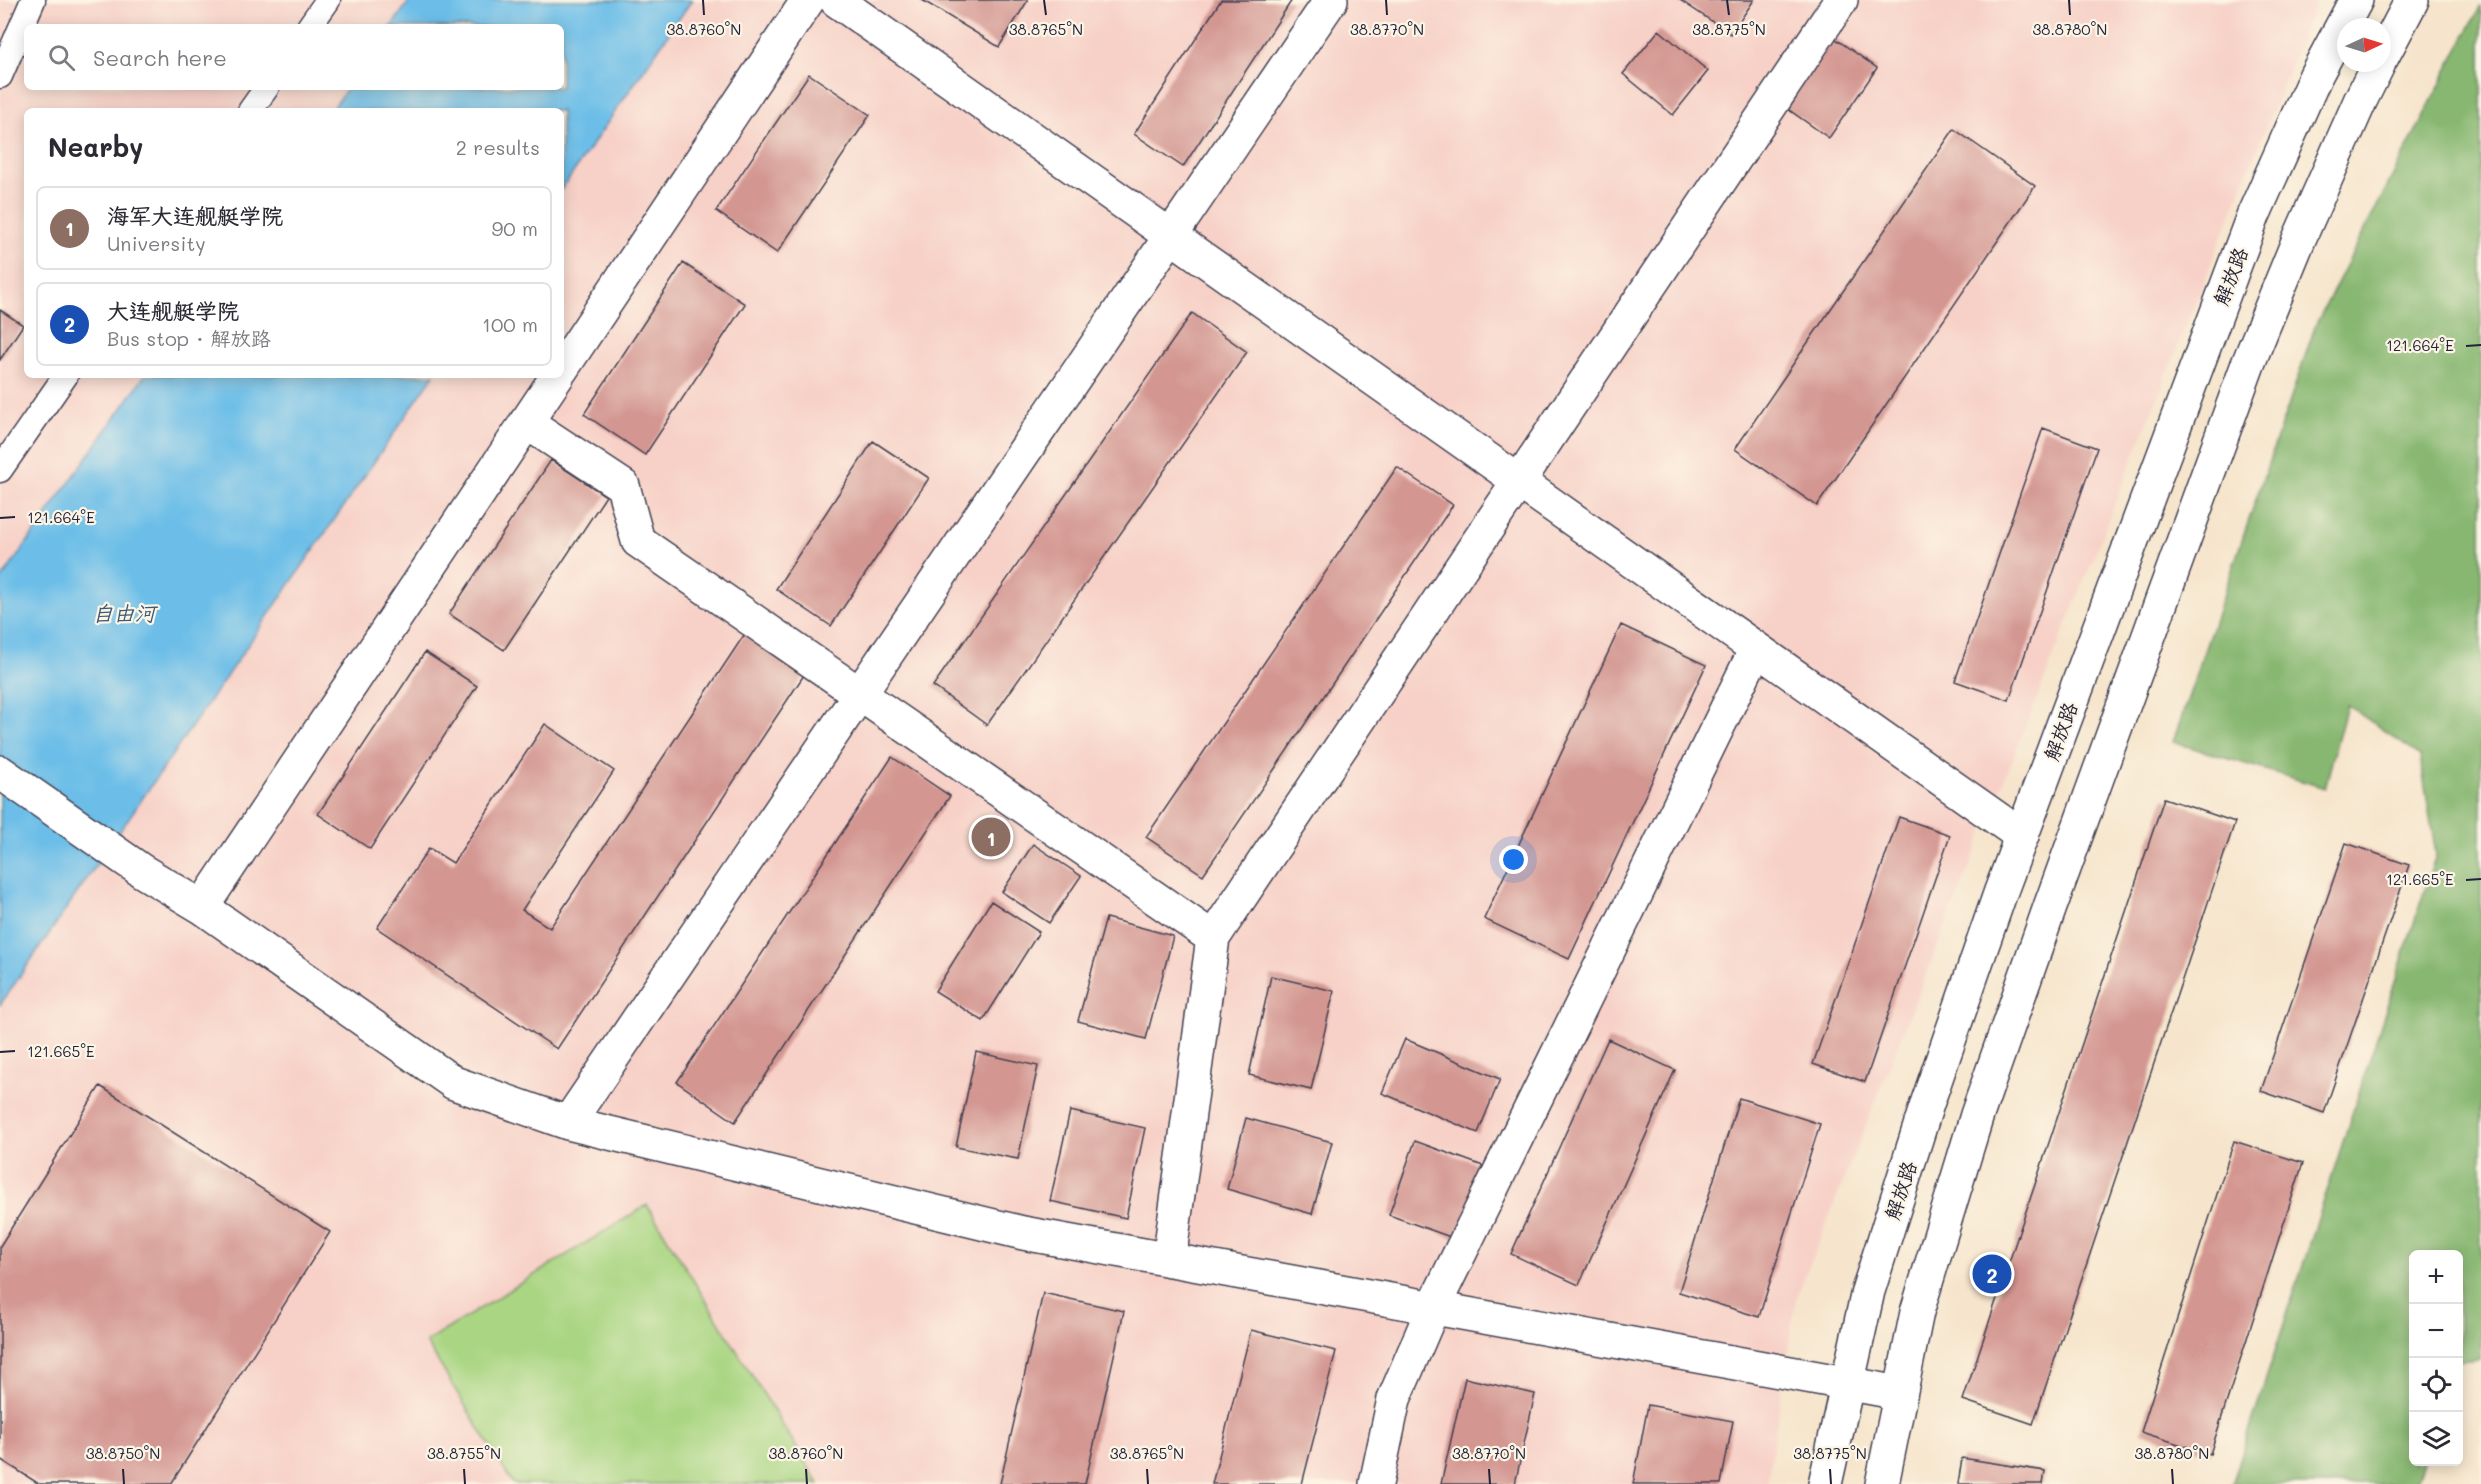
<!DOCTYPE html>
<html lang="en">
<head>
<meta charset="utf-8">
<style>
  body { margin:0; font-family:Mali,"LXGW WenKai TC",sans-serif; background:#f2f2f3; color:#2b2b33 }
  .controls { position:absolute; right:18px; bottom:18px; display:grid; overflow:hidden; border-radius:9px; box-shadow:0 3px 15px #0003 }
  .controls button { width:54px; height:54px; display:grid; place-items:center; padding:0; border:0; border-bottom:2px solid #e1e1e2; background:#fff; color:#2b2b33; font:30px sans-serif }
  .compass { position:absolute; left:2337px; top:18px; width:54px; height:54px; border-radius:50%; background:#fff; box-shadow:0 3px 15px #0003; rotate:86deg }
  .you { position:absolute; left:1514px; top:860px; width:21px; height:21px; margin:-15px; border:4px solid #fff; border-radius:50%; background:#1a73e8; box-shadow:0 0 0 9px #1a73e833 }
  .badge { display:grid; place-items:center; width:39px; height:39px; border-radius:50%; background:#d1495b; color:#fff; font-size:20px; font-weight:700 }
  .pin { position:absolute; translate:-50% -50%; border:3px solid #fff; box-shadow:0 2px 6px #0006 }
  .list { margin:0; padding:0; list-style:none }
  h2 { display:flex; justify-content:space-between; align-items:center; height:78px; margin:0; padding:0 24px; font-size:26px }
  h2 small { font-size:20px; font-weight:400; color:#7c7c81 }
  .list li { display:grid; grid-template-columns:39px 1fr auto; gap:18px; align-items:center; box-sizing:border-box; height:84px; margin:0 12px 12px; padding:0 12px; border:2px solid #e1e1e2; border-radius:9px }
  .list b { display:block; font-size:22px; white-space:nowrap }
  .list p { margin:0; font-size:20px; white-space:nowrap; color:#7c7c81 }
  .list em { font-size:20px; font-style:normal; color:#7c7c81 }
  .icon { flex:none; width:33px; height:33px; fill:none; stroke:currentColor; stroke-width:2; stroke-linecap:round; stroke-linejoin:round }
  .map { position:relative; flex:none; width:2481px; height:1484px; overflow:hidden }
  .search { position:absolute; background:#fff; box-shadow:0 3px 15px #0003; left:24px; top:24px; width:540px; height:66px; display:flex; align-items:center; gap:15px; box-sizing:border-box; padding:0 21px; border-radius:9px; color:#7c7c81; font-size:22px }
  .panel { position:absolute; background:#fff; box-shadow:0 3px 15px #0003; left:24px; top:108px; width:540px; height:270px; border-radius:9px }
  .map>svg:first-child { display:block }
  .built { fill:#f7d1c8; fill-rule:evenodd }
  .green { fill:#aad683; stroke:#667c5f; stroke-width:1.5 }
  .forest { fill:#87b771; stroke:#546c56; stroke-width:1.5 }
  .water { fill:#6cbee8; stroke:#477092; stroke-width:1.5 }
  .building { fill:#d39691 }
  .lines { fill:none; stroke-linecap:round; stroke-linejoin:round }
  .lane-casing { stroke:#423f51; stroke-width:27 }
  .street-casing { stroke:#423f51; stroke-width:36 }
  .primary-casing { stroke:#423f51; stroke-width:36 }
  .lane { stroke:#fff; stroke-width:24 }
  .street { stroke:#fff; stroke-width:33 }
  .primary { stroke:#fff; stroke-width:33 }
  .ticks { fill:none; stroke:#22223b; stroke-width:2 }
  .labels { text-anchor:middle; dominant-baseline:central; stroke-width:4.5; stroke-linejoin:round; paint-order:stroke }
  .street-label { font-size:20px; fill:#22223b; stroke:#fcf5e5 }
  .water-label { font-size:21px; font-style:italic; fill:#3c5978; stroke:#fcf5e5 }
  .ticks-label { font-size:15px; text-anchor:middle; fill:#22223b; stroke:#fcf5e5; stroke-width:4.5; stroke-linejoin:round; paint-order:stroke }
</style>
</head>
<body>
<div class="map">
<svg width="2481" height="1484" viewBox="0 0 2481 1484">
  <rect width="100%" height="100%" fill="#fcf5e5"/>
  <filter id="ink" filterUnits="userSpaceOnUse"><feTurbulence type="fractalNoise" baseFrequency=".0167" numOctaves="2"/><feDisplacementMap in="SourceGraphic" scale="12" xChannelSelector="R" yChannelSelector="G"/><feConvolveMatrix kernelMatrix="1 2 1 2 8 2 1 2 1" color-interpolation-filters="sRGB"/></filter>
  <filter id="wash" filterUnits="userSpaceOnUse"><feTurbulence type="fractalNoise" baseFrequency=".008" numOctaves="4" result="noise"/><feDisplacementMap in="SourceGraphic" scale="24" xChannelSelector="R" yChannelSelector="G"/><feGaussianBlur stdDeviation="1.35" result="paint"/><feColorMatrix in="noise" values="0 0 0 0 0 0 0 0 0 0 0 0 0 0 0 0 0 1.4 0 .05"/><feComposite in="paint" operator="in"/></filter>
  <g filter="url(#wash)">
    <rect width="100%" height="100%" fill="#f6e5cc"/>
    <path class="built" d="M0,0H2317L1796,1299L1767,1484H0ZM27,27H561V87H27ZM27,111H561V375H27Z"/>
    <path class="green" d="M647,1205L819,1484H513L426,1342Z"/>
    <path class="forest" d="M2481,5V1359L2459,1361L2458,1254H2414V1462H2423L2415,1484H2232L2436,855L2420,756L2347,705L2325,788L2173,742L2316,324Z"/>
    <path class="water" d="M410,0H692L561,190V111H331L348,87H561V27H391Z
      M145,375H434L0,1005V581Z"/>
    <g id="blocks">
      <path class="building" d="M922,0H1028L999,47Z
        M1221,0H1292L1183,167L1134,134Z
        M1680,0H1754L1731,34Z
        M1659,30L1708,71L1673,115L1623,74Z
        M1833,37L1877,68L1829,138L1785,107Z
        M809,74L870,115L777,253L716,211Z
        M1954,129L2035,186L1817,506L1735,449Z
        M683,263L745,304L645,455L584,414Z
        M0,310L23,325L0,360Z
        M1192,313L1247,352L987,725L933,686Z
        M2043,428L2097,448L2009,700L1955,681Z
        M873,441L929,478L831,626L776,589Z
        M551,460L606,496L504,650L449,614Z
        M1397,467L1453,505L1203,875L1146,837Z
        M1621,625L1706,665L1569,959L1484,919Z
        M744,635L804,675L557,1049L377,928L429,848L453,863L545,724L614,771L522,910L550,928Z
        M425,652L477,686L370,849L318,814Z
        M892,757L950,796L735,1122L677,1082Z
        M2164,798L2235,822L2033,1424L1963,1400Z
        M1899,817L1950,835L1865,1082L1813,1064Z
        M2346,843L2409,865L2324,1113L2261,1091Z
        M1033,844L1081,876L1049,923L1002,892Z
        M991,901L1039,932L983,1021L935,991Z
        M1106,918L1173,936L1146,1039L1078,1021Z
        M1271,976L1334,991L1311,1090L1249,1075Z
        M1405,1039L1500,1079L1478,1133L1382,1093Z
        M1608,1039L1675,1070L1579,1285L1511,1254Z
        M976,1052L1038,1066L1018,1159L956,1147Z
        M100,1086L330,1232L171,1484H39L0,1459V1246Z
        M1739,1098L1820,1124L1759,1317L1679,1292Z
        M1070,1111L1145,1128L1126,1218L1050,1201Z
        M1246,1118L1332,1142L1312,1214L1227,1189Z
        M1415,1141L1483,1166L1456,1239L1389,1215Z
        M2234,1141L2303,1163L2210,1454L2141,1432Z
        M1043,1293L1124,1311L1085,1484H1000Z
        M1251,1330L1336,1351L1302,1484H1212Z
        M1465,1378L1535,1394L1515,1484H1441Z
        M1648,1405L1733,1421L1721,1484H1633Z
        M1962,1458L2045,1471L2043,1484H1958Z"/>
    </g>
  </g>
  <g filter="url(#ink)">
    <use href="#blocks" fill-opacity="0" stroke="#423f51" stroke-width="1.5"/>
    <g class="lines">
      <g class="lane-casing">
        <path id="lane" d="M309,27L328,0
          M0,76L33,0
          M250,111L267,87
          M0,470L66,375"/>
      </g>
      <g class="street-casing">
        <path id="street" d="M836,0L2022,836
          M561,370L808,0
          M526,422L623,486L638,541L1213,938
          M0,772L142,871L202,907L454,1083L568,1123L1023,1233L1900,1393
          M202,907L558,375
          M568,1123L1331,0
          M1169,1260L1213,938L1841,0
          M1376,1484L1394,1399L1433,1308L1756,649"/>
      </g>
      <g class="primary-casing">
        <path id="primary" d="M2382,57L2412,0
          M1825,1484L1868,1291L1928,1101L2001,891L2253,216L2316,75L2356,0
          M1882,1484L1917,1312L1977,1115L2050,907L2248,364L2299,239L2361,99L2379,63"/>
      </g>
      <use href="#lane" class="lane"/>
      <use href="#street" class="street"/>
      <use href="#primary" class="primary"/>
    </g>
  </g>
  <path class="ticks" d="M703,0L704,15M1044,0L1046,15M1386,0L1387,15M1727,0L1729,15M2069,0L2070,15M2466,346L2481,345M0,518L15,517M2466,880L2481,879M0,1052L15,1051M123,1469L124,1484M464,1469L465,1484M806,1469L807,1484M1147,1469L1148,1484M1489,1469L1490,1484M1830,1469L1831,1484M2172,1469L2173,1484"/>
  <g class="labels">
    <g class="street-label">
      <text transform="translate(2230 276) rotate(-69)">解放路</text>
      <text transform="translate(2060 731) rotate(-70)">解放路</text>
      <text transform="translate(1900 1190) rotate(-72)">解放路</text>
    </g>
    <g class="water-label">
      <text x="124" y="612">自由河</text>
    </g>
  </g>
  <g class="ticks-label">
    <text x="704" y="35">38.8760°N</text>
    <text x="1046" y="35">38.8765°N</text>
    <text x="1387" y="35">38.8770°N</text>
    <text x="1729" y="35">38.8775°N</text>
    <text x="2070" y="35">38.8780°N</text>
    <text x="2420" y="351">121.664°E</text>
    <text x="61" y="523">121.664°E</text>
    <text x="2420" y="885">121.665°E</text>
    <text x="61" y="1057">121.665°E</text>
    <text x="123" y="1459">38.8750°N</text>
    <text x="464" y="1459">38.8755°N</text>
    <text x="806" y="1459">38.8760°N</text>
    <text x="1147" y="1459">38.8765°N</text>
    <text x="1489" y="1459">38.8770°N</text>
    <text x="1830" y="1459">38.8775°N</text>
    <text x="2172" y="1459">38.8780°N</text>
  </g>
</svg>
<div class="controls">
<button>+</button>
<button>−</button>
<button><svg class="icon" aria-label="locate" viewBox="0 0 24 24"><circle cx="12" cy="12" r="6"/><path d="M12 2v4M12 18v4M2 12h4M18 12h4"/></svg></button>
<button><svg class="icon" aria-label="layers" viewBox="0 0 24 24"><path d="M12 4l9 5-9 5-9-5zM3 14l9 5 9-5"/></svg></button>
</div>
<svg class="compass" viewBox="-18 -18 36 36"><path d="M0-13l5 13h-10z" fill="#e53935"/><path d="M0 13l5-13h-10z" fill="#7c7c81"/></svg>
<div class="you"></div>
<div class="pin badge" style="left:991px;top:837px;background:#8d6e63">1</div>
<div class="pin badge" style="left:1992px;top:1274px;background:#1a4fb4">2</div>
<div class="search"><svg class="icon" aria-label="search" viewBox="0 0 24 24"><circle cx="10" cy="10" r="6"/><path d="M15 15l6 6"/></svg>Search here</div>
<section class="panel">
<h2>Nearby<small>2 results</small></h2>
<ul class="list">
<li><span class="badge" style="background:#8d6e63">1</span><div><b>海军大连舰艇学院</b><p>University</p></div><em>90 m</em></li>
<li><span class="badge" style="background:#1a4fb4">2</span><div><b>大连舰艇学院</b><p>Bus stop · 解放路</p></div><em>100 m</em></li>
</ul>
</section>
</div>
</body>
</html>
